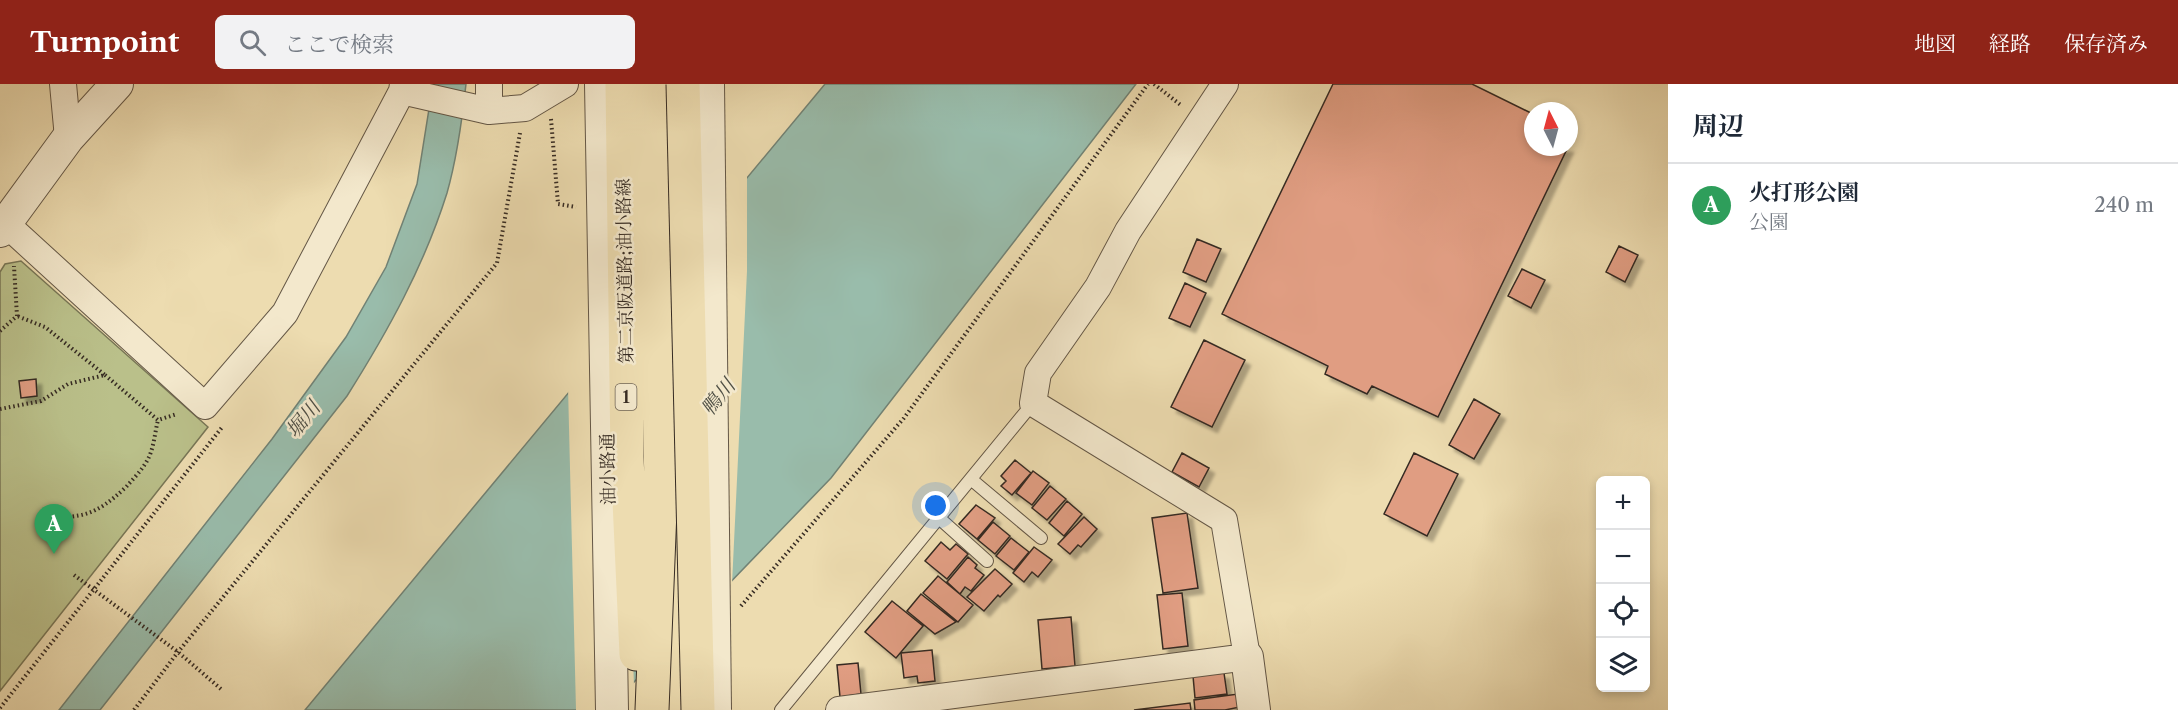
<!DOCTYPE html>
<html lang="ja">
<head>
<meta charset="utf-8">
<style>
  body { margin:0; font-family:"Libre Caslon Text","Noto Serif JP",serif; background:#f2f2f3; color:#1f2937 }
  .controls { position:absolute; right:18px; bottom:18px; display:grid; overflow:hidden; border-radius:9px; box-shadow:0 3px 9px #0003 }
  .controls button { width:54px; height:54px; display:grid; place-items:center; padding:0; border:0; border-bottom:2px solid #e0e1e3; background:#fff; color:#1f2937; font:30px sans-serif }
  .compass { position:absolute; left:1524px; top:18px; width:54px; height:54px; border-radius:50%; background:#fff; box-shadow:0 3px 9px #0003; rotate:354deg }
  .you { position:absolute; left:936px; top:422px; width:21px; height:21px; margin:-15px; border:4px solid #fff; border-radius:50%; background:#1a73e8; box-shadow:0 0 0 9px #1a73e833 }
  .badge { display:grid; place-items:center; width:39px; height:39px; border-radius:50%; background:#8f2418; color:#fff; font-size:20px; font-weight:700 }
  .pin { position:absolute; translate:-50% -50px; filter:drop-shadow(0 2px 3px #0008) }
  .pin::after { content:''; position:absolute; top:32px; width:21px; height:18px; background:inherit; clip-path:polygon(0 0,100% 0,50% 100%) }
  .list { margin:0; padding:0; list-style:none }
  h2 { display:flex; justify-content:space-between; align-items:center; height:78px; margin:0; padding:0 24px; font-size:26px }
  h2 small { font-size:20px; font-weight:400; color:#747a83 }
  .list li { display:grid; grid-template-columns:39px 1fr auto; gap:18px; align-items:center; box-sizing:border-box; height:84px; padding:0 24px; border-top:2px solid #e0e1e3 }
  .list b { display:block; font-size:22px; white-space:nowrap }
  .list p { margin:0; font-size:20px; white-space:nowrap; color:#747a83 }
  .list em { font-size:20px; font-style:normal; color:#747a83 }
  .icon { flex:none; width:33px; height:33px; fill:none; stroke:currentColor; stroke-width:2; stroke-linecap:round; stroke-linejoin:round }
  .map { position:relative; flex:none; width:1668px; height:626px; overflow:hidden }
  header { display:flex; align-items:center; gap:36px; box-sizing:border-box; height:84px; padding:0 30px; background:#8f2418; color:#fff }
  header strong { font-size:28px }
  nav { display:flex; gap:33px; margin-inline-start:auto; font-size:21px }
  .search { width:420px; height:54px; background:#f2f2f3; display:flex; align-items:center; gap:15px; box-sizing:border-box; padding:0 21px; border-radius:9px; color:#747a83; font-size:22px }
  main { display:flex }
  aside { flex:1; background:#fff }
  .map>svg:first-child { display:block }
  .green { fill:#bac08a; stroke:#787656; stroke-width:1.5 }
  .water { fill:#99bcab; stroke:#718275; stroke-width:1.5 }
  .pier { fill:#eddcb0 }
  .building { fill:#e09d82; stroke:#362b23; stroke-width:1.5; filter:url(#shadow) }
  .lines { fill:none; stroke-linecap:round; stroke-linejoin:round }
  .service-casing { stroke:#645746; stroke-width:14 }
  .minor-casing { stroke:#645746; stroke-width:28 }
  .tertiary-casing { stroke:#645746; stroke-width:34 }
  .motorway-casing { stroke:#362b23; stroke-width:35 }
  .path { stroke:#362b23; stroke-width:4; stroke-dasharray:1.5 3; stroke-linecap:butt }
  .service { stroke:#f3e8cc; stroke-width:12 }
  .minor { stroke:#f3e8cc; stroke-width:26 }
  .tertiary { stroke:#f3e8cc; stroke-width:32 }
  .motorway { stroke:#eddcb0; stroke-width:33 }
  .tertiary-bridge-casing { stroke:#645746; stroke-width:34; stroke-linecap:butt }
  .motorway-bridge-casing { stroke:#362b23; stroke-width:35; stroke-linecap:butt }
  .tertiary-bridge { stroke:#f3e8cc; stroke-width:32 }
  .motorway-bridge { stroke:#eddcb0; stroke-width:33 }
  .labels { text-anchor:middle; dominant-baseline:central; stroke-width:5; stroke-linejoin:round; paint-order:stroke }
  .shield { fill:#f3e8cc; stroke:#6f6456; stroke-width:1.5 }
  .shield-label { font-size:16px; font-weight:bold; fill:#362b23 }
  .street-label { font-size:18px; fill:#362b23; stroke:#f3e8cc }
  .water-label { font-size:20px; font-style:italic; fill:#4f4f45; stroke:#f3e8cc }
</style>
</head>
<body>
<header>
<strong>Turnpoint</strong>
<div class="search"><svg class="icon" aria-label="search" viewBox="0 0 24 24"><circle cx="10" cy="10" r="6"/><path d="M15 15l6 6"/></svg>ここで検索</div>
<nav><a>地図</a><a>経路</a><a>保存済み</a></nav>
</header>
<main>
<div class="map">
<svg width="1668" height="626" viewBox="0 0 1668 626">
  <defs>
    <filter id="shadow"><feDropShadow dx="5.5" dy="5.5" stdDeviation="1.5" flood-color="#0004"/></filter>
  </defs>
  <rect width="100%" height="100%" fill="#eddcb0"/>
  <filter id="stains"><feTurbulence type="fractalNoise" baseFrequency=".00333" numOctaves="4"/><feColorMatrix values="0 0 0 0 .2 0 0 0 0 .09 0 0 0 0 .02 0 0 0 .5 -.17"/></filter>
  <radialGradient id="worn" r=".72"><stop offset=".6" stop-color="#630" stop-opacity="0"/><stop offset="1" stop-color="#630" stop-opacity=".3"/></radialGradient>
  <path class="green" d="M21,177L208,343L0,607V188L5,180Z"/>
  <path class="water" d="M433,0H466C462,37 457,74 447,109C424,182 388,247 347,312L100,626H59L272,355L346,253L386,183L417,100Z
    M825,0H1136L831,394L607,626H305Z"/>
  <path class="pier" d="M747,88V187L732,500L671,564L686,162Z
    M621,239L634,602L611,626H576L568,303Z"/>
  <path class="building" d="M1333,0H1472L1533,30V63H1568L1438,333L1372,302L1367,310L1325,290L1328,282L1222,230Z
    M1197,155L1221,165L1206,198L1183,188Z
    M1619,162L1638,171L1625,198L1606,188Z
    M1522,185L1545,196L1531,224L1508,212Z
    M1185,199L1206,209L1190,243L1169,234Z
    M1204,256L1245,276L1212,343L1171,323Z
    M36,295L37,312L21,314L19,297Z
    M1474,315L1500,330L1474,375L1449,361Z
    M1182,369L1209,384L1199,403L1172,388Z
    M1414,369L1458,390L1427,452L1384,430Z
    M1015,376L1031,389L1012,411L1001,402L1006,397L1001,392Z
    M1033,387L1049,399L1032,421L1016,409Z
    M1050,402L1066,415L1047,436L1032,424Z
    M1067,417L1082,430L1064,452L1049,439Z
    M976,421L995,434L977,455L959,440Z
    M1187,429L1198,504L1163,509L1152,434Z
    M1084,433L1097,445L1081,463L1078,461L1070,470L1058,460Z
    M993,438L1010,452L995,470L978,456Z
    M1011,454L1029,468L1014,486L996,472Z
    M941,458L950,466L956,460L968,470L947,495L925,477Z
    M1034,463L1052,476L1038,493L1032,488L1024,498L1013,489Z
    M968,473L977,481L975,484L984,491L971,507L965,503L960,510L947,498Z
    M995,485L1012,500L1000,513L998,511L984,527L967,513Z
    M938,492L973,521L958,538L923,509Z
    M1182,509L1188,562L1163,565L1157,511Z
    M921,510L956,538L935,550L907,527Z
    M892,517L923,542L896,574L865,548Z
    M1071,533L1075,582L1042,585L1038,536Z
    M932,566L935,597L918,599L917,592L904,594L901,569Z
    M858,579L861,610L840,613L837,581Z
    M1224,589L1227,610L1195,614L1193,592Z
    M1238,610L1240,623L1225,626H1195L1194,616Z
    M1190,619L1191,626H1134Z"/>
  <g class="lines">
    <g class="service-casing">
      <path id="service" d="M972,396L1041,454
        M939,434L987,477
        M781,626L1033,319"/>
    </g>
    <g class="minor-casing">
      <path id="minor" d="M63,0L68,54
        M489,0V27
        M402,7L489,27L525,24L565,0
        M5,139L205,322L285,229L402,7L403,0
        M839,626L1247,573L1224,436L1033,319L1038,289L1098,203L1128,147L1225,0"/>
    </g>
    <g class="tertiary-casing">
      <path id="tertiary" d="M601,0L612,626
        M0,147L68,54L117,0
        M1247,573L1254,626"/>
    </g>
    <g class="motorway-casing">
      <path id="motorway" d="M622,0L627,373L636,570
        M652,626L661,401L652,0"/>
    </g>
    <path class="path" d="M1154,0L1182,22
      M551,35L558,120L576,123
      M0,247L17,232L14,182
      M105,291L158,336L177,330
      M0,325L41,317L68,300L105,291L45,243L17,232
      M41,434C83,433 94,433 126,403C134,394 144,384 149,373C154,362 155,348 158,336
      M74,491L178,568L221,605
      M741,522L904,334L1148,0
      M0,624L223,342
      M134,626L178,568L497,179L520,49"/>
    <use href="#service" class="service"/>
    <use href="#minor" class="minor"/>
    <use href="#tertiary" class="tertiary"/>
    <use href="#motorway" class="motorway"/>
    <g class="tertiary-bridge-casing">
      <path id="tertiary-bridge" d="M708,0L715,626"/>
    </g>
    <g class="motorway-bridge-casing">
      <path id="motorway-bridge" d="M683,0L698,626"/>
    </g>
    <use href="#tertiary-bridge" class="tertiary-bridge"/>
    <use href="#motorway-bridge" class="motorway-bridge"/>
  </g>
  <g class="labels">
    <rect class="shield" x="615.5" y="300" width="21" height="26" rx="4.5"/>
    <g class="shield-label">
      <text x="626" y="313">1</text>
    </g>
    <g class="street-label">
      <text transform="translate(625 187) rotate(-91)">第二京阪道路;油小路線</text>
      <text transform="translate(608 385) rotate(-91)">油小路通</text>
    </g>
    <g class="water-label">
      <text transform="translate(718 313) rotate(-51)">鴨川</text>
      <text transform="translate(303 335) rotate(-51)">堀川</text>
    </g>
  </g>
  <rect width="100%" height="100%" filter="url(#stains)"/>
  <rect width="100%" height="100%" fill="url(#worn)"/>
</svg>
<div class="controls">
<button>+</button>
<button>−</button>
<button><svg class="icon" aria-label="locate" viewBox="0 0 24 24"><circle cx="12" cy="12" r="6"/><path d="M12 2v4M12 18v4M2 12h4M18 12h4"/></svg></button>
<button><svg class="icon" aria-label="layers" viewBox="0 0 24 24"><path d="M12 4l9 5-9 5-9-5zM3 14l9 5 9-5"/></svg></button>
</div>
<svg class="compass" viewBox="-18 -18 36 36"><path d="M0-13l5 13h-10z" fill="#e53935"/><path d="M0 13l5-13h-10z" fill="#747a83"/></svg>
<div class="you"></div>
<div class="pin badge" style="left:54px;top:470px;background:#2e9e5b">A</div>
</div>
<aside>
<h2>周辺<small></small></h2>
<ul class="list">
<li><span class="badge" style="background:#2e9e5b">A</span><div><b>火打形公園</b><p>公園</p></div><em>240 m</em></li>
</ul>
</aside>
</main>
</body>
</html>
